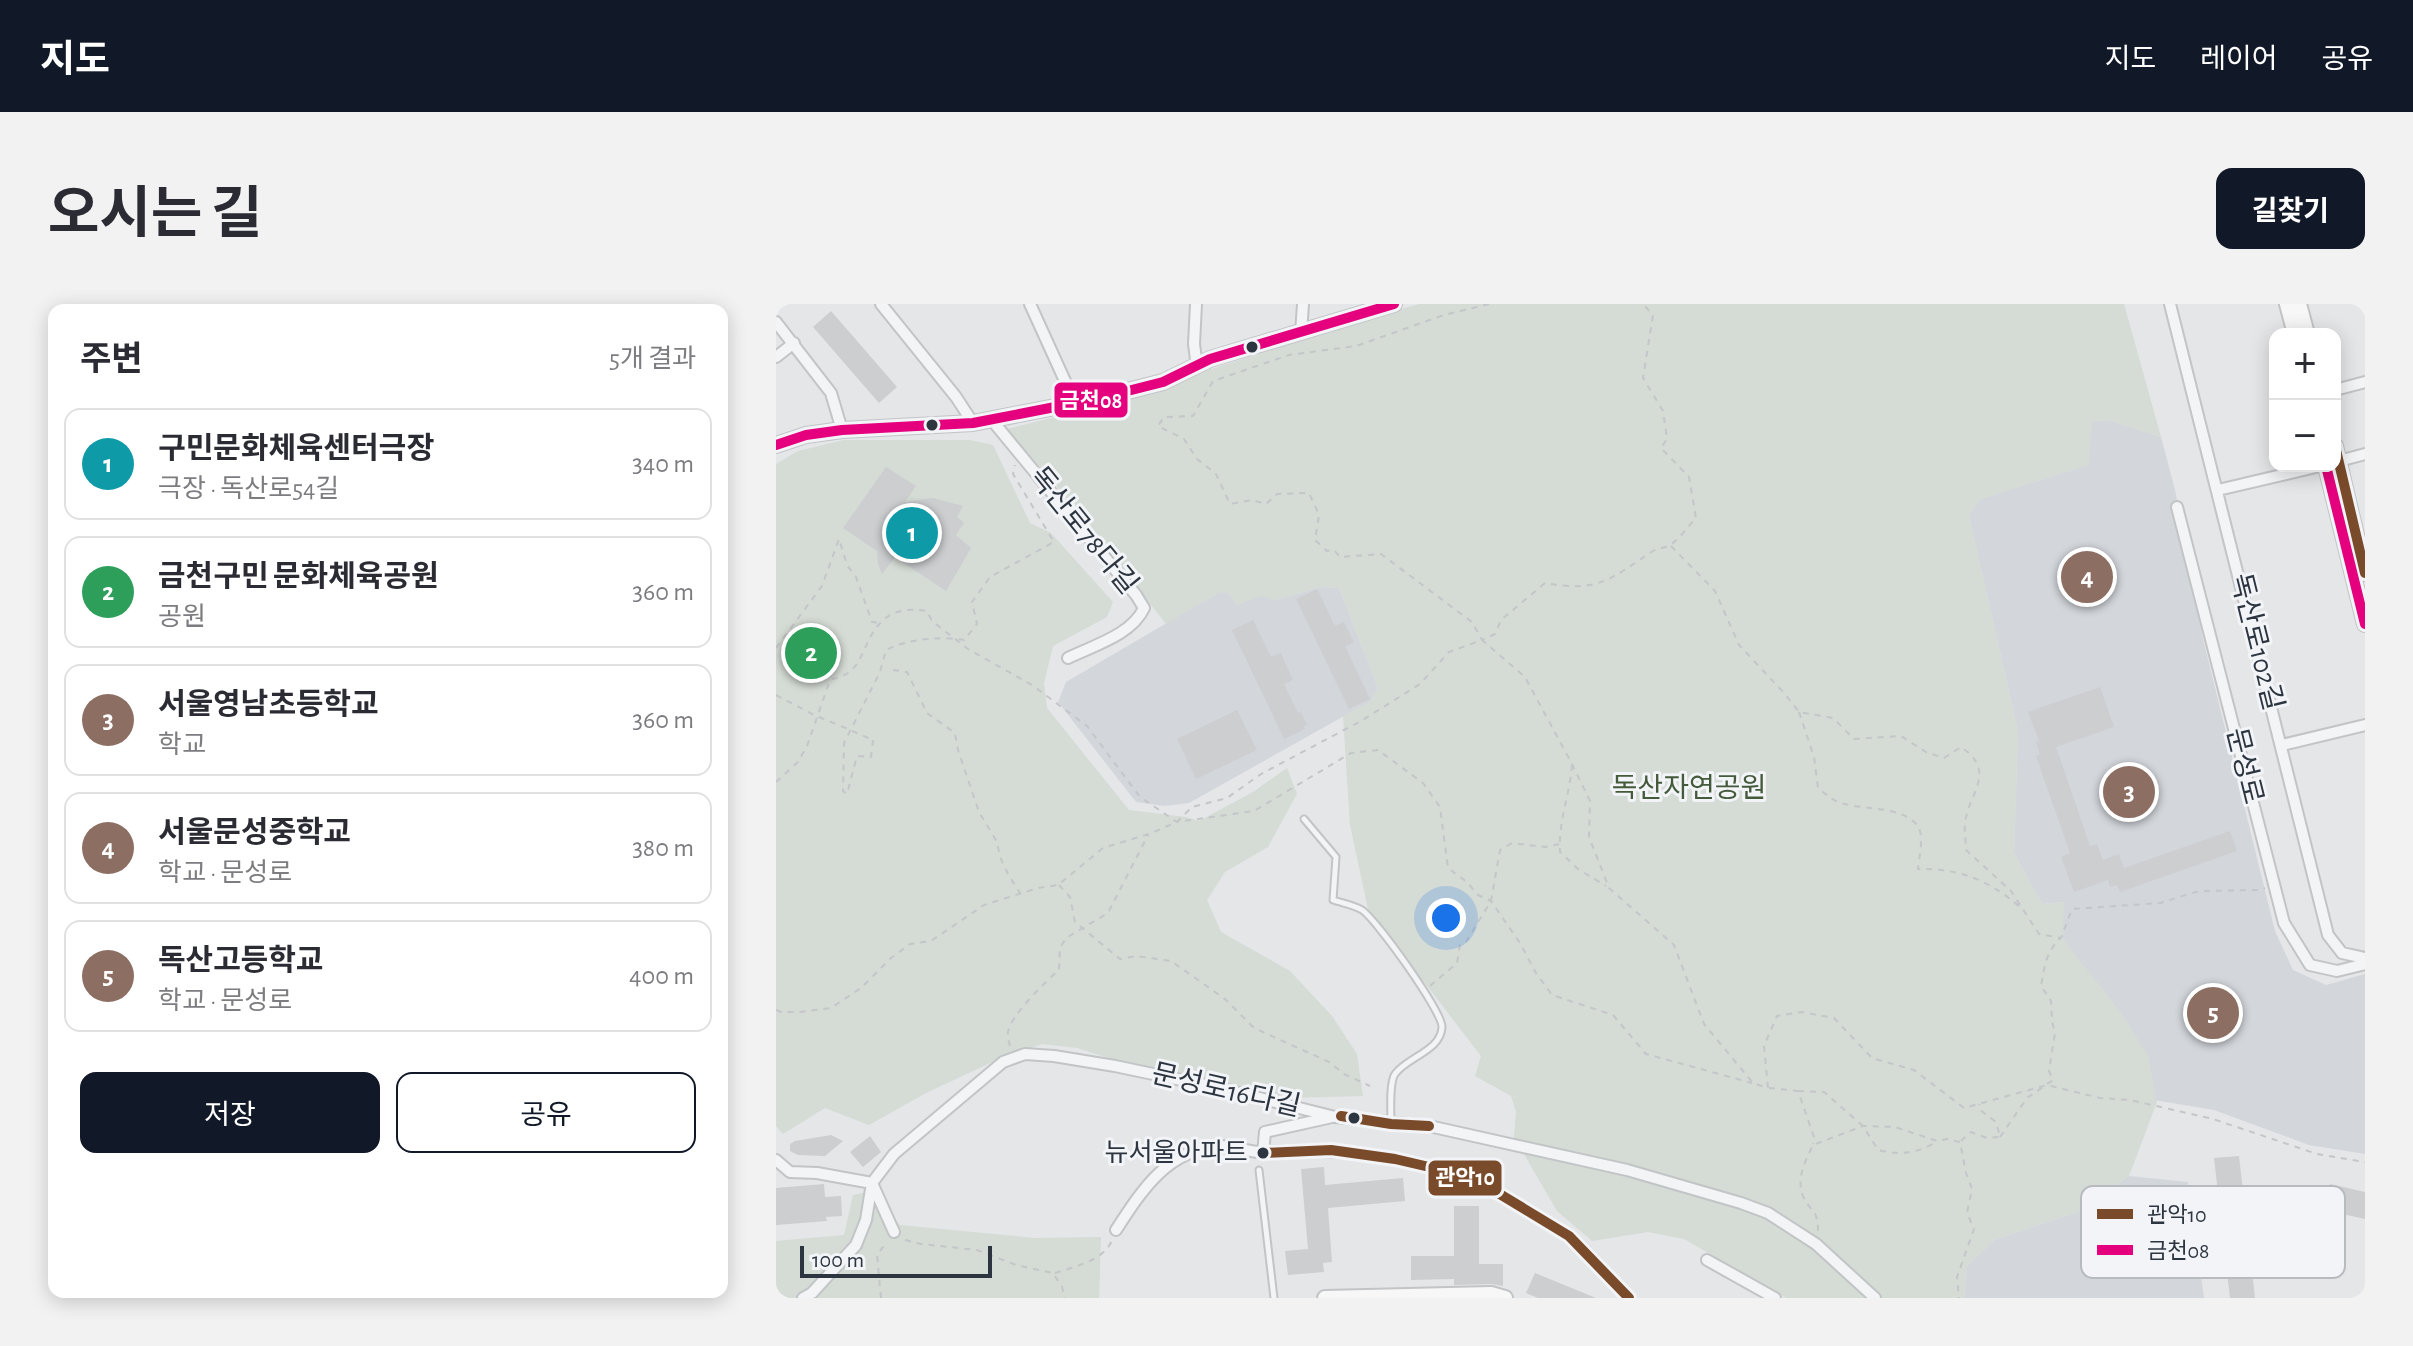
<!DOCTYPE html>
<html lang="ko">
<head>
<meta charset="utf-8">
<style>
  body { margin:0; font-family:"Alegreya Sans","Noto Sans KR",sans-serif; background:#f2f2f3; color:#2b2b33 }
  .controls { position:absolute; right:24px; top:24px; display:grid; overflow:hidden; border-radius:16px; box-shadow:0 4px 20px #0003 }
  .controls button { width:72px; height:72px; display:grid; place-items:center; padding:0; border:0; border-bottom:2px solid #e1e1e2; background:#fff; color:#2b2b33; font:40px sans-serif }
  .scale { position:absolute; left:24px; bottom:20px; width:192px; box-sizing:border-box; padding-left:8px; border:4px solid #2c3540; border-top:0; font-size:22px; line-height:28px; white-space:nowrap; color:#2c3540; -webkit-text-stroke:6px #f2f4f7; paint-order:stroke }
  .you { position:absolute; left:670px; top:614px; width:28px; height:28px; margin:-20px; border:6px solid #fff; border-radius:50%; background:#1a73e8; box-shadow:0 0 0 12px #1a73e833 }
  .badge { display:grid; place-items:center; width:52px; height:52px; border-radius:50%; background:#111827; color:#fff; font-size:26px; font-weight:700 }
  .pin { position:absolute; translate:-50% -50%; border:4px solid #fff; box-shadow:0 2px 8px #0006 }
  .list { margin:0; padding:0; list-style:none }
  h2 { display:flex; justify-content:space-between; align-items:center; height:104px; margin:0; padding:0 32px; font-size:34px }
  h2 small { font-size:26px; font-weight:400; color:#7c7c81 }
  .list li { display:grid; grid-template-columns:52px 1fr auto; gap:24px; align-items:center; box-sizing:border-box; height:112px; margin:0 16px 16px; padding:0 16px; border:2px solid #e1e1e2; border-radius:16px }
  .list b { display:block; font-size:30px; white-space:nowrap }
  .list p { margin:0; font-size:26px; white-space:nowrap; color:#7c7c81 }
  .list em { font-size:26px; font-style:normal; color:#7c7c81 }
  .actions { display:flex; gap:16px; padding:24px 32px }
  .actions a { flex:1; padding:18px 0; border:2px solid #111827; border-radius:16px; text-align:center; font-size:28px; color:#111827 }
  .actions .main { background:#111827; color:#fff }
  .map { position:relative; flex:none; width:1589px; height:994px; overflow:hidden; border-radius:16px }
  header { display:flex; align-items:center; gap:48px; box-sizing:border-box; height:112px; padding:0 40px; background:#111827; color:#fff }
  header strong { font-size:38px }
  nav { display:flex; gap:44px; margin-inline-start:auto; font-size:28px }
  .intro { display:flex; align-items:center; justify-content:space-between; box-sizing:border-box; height:192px; padding:0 48px }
  h1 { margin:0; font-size:56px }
  .button { padding:20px 36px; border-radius:16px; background:#111827; color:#fff; font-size:28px; font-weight:700 }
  main { display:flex; gap:48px; padding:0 48px }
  aside { flex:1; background:#fff; border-radius:16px; box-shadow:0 4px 20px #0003 }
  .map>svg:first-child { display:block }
  .built { fill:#d3d6db }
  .green { fill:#d5dbd5 }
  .building { fill:#ccced0 }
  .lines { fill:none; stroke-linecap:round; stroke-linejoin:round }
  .lane-casing { stroke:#c2c4c6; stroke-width:9 }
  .street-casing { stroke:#c2c4c6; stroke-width:14 }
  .secondary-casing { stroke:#c2c4c6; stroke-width:18 }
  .path { stroke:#c4c6c8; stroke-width:2; stroke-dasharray:6 6; stroke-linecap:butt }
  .lane { stroke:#f3f4f5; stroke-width:5 }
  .street { stroke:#f3f4f5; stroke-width:10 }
  .secondary { stroke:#f7f7f7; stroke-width:14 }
  .path-bridge { stroke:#c4c6c8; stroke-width:2; stroke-dasharray:6 6; stroke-linecap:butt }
  .bus-1-casing { stroke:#f2f4f7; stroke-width:16 }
  .bus-2-casing { stroke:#f2f4f7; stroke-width:16 }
  .bus-1 { stroke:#7a4b2a; stroke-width:10 }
  .bus-2 { stroke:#e5007d; stroke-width:10 }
  .bus-dot { fill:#2c3540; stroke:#f2f4f7; stroke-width:3 }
  .labels { text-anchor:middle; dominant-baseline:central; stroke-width:6; stroke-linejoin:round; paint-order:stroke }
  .bus-label { font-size:26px; fill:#2c3540; stroke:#f2f4f7; text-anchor:end }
  .street-label { font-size:28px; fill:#2c3540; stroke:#f2f4f7 }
  .park-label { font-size:28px; fill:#445a3b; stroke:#f2f4f7 }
  .key { fill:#f2f4f7; stroke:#b7bbc0; stroke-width:2 }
  .key-label { font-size:22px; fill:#2c3540 }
  .line-badge { stroke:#f2f4f7; stroke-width:3 }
  .badge-label { font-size:22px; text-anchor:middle; font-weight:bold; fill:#fff }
</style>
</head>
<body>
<header>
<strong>지도</strong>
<nav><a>지도</a><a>레이어</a><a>공유</a></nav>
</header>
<div class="intro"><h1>오시는 길</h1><a class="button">길찾기</a></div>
<main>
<aside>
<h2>주변<small>5개 결과</small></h2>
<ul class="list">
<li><span class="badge" style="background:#0f9aa8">1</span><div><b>구민문화체육센터극장</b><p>극장 · 독산로54길</p></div><em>340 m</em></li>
<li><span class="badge" style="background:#2e9e5b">2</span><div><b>금천구민 문화체육공원</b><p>공원</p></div><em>360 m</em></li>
<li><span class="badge" style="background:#8d6e63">3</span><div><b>서울영남초등학교</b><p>학교</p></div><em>360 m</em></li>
<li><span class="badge" style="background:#8d6e63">4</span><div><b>서울문성중학교</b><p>학교 · 문성로</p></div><em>380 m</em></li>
<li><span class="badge" style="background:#8d6e63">5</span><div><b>독산고등학교</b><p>학교 · 문성로</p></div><em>400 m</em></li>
</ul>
<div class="actions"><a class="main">저장</a><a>공유</a></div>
</aside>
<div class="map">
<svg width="1589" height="994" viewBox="0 0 1589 994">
  <rect width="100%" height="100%" fill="#e4e6e8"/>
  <path class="built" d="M1332,116L1385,133L1399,186L1427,335L1499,627L1517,666L1550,681L1589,670V850L1533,841L1438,806L1336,789L1260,761L1288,598L1266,600L1238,549L1242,427L1193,212L1204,195L1312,161L1316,117Z
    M546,283L563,284L602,384L595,397L413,499L388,502L360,498L282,398L290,378L442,289L452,288L461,301L486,291L499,296Z
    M1353,872L1412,878L1428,994H1188L1191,962L1218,936L1304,907Z"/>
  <path class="green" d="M644,0H1348L1385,133L1332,116L1316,117L1313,161L1204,195L1193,212L1242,427L1238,549L1266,600L1288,598L1287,635L1347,711L1372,752L1381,798L1353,872L1304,907L1218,936L1191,962L1188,994H1010L908,935L872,928L816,937L781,907L738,833L740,808L735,792L699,772L705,752L592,605L574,521L567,412L595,397L602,384L563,284L546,283L499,296L486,292L461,301L452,289H442L390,320L301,206L231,125L384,87L423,69L609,9Z
    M68,136H194L217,141L254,219L275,229L337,298L331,313L277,342L268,379L271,404L353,506L410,513L423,517L477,488L511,464L521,490L492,543L449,568L431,596L445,628L514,667L556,712L581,750L587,792L513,794L481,785L348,759L301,744L266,740L227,753L150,789L93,821L49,804L7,830L0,822V160L22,147Z
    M92,888L124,921L259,934L325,933L323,994H0V937L68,931L77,891Z"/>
  <path class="building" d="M55,7L121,83L103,99L37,23Z
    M110,163L140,182L129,198L157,194L187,202L181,213L188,219L180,231L195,244L170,287L119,253L106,270L102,260L101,247L67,224Z
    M541,285L559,322L568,318L578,338L569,342L594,395L573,405L520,295Z
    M477,316L495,353L505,349L517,376L508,380L522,409L525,408L531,421L528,422L529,425L508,435L456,326Z
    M1324,383L1338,423L1280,443L1314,542L1321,540L1327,556L1343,550L1348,564L1454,527L1461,547L1344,588L1341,581L1334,583L1332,576L1298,588L1285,553L1294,549L1260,452L1264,450L1260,438L1263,437L1252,408Z
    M461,406L481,446L420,475L401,435Z
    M55,831L67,837L49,852L22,851L14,847V840L19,837Z
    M94,832L105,848L87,863L74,848Z
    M1463,852L1479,994H1454L1438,854Z
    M548,863L549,881L627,874L629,897L552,904L556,958L547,959L548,968L512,971L509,947L532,945L525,865Z
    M48,880L49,893L65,892L66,912L50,913L51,917L0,921V884Z
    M1554,880L1589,888V915L1548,906Z
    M678,902H703V960H727V982L715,980L678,981V975L635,976V952H678Z
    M759,969L820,994H762L750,989Z"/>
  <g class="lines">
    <g class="lane-casing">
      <path id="lane" d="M528,515L560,553L557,596C566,599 578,601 586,606C600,615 666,707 666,723C665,747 631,753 619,770C613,779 615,807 615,819
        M483,866L498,994"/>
    </g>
    <g class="street-casing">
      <path id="street" d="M105,0L180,93L197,119
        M254,0L299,99
        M420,0L418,40L421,63
        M1394,0L1552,631L1566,649L1589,654
        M0,18L55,89L66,126
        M525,29L527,0
        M0,53L18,39
        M1559,86L1589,78
        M215,115L360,291L368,304C356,331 316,342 292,354
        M1559,158L1589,150
        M1442,186L1544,162
        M1401,203L1508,619L1534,661L1561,667L1589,660
        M1506,441L1589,421
        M487,849L489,828L556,813
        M0,856L14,868L41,869L96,879L118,850L227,758L249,750L278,752L339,762L448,785L559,813L653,822L851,866L965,899L992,909L1040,940L1099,994
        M340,926C366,886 391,846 443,842C459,841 475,850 491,848C555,844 616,850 677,869C704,877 729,894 753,908C766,916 782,923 794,933C815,951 833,975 853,994
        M931,956L999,994
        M27,994L36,989L80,941L90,916L96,879L118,928"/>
    </g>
    <g class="secondary-casing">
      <path id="secondary" d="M1511,0L1519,30
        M1523,0L1531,30
        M0,141L30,131L66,126L197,119L320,95L387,78L434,55L618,0
        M1559,142L1589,269
        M1550,162L1589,320
        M549,994L715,990L729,994"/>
    </g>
    <path class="path" d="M713,0L668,11L580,42L513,51L437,77L417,112L388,113L382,122L408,135L421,155L440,170L454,200L476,196L490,200L501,190L533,189L543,211L539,236L551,247L558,246L564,253L605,250L696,318L706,336L719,330L725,316L769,279C823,289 834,275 877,247C882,244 889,244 894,241C904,235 912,222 920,214L913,173L885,144L891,135L887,107L867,74L877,11L867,0
      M895,242L939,287L963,341L1008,389L1023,408L1057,414L1078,435L1125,432L1150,448L1168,454L1185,443C1222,468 1192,490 1189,519C1188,528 1190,537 1190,546L1235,587L1263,630L1285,634L1296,605L1384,599L1423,587L1484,586L1489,584
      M0,344L46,282L63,235L71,261L80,273L96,318L106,319
      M117,366L131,368L151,409L179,429L182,446L203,508L221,538L224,553L232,570L244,589
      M0,391L40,412L65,422
      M1023,408L1038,453L1042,484C1051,491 1058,498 1069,500C1090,506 1135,502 1144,527C1147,537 1143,554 1142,565C1183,564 1215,577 1245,604
      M97,436L95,453L81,452L71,490L67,487L68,439L104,368L110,346C131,335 164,332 188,336L201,320L196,298L214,273L278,238L237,170L239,161
      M796,461C794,490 782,518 784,548L802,565L830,582
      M0,478L22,458L31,442L54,376C60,374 68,372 72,369C82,362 85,352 90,342C103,312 120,302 151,307L156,317L192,345L256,381L311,422L364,493L401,518L478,507L575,449L602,446L647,479L664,503L672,564L691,578L702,591L715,597L744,639L760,669L776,691L837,711L870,750L976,779
      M283,581L294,593L299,618L344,655L360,652L395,657L449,695L478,724L553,758L568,770L594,782
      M654,682L681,659L684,641L690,638L715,597L724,546L736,539L769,543L783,540
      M0,706L5,708H23L55,704L85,684L115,654L134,640L155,637L208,601L262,584L282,581L327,544L373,530L401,518L416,503L451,494L485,470L585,417L644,380L673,348L706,336L749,373L796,460L814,497L813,533L833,584L898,641L928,720L977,779L992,784L988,742L1001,712L1025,708L1058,714L1096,754L1138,766L1188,804L1271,781L1324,794L1354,796L1437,815L1541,850L1589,858
      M234,742C233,737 231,733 232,728C235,711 270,677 283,666L284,644L290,634L332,609L372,531
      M993,784L1022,787L1038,833L1037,840
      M1022,787L1048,788L1087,822L1102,846C1124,851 1140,850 1160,838
      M1224,833L1251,794L1277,776L1273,767L1279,729L1276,717L1275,697L1265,682C1268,665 1270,647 1284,635
      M1185,837L1195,828L1211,834L1224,833L1220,818L1204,806L1203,800
      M1042,927C1042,903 1034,909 1027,892C1020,874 1029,858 1037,841L1087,822L1119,823L1161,837L1171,835L1184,838L1190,869L1196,885L1191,909L1198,925L1181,973L1183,994
      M129,936L145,940L201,946L240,961L277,969L286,983L289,994
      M279,969C298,963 329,956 336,936
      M105,994L101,951L110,939"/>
    <use href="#lane" class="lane"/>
    <use href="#street" class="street"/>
    <use href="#secondary" class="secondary"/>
    <path class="path-bridge" d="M65,422L97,436"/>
    <g class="bus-1-casing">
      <path id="bus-1" d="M1559,142L1589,269
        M565,812L615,820L653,822
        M487,849L555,846L619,855L679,869L722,889L793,932L853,994"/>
    </g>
    <g class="bus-2-casing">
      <path id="bus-2" d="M0,141L30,131L66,126L197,119L320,95L387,78L434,55L618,0
        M1550,162L1589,320"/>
    </g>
    <use href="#bus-1" class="bus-1"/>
    <use href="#bus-2" class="bus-2"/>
  </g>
  <g class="bus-dot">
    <circle cx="476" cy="43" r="7"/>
    <circle cx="156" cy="121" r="7"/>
    <circle cx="578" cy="814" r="7"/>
    <circle cx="487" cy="849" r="7"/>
  </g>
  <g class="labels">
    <g class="bus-label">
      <text x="472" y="849">뉴서울아파트</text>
    </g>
    <g class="street-label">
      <text transform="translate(307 227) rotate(51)">독산로78다길</text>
      <text transform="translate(1480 338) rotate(76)">독산로102길</text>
      <text transform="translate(1468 462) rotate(76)">문성로</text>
      <text transform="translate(450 787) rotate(13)">문성로16다길</text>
    </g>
    <g class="park-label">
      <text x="913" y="485">독산자연공원</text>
    </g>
  </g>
  <rect x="1305" y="882" width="264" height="92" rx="12" class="key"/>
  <rect x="1321" y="905" width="36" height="10" fill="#7a4b2a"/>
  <rect x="1321" y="941" width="36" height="10" fill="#e5007d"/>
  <g class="key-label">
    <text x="1371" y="918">관악10</text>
    <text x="1371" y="954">금천08</text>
  </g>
  <g class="line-badge">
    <rect x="277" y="77" width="76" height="38" rx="8" fill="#e5007d"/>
    <rect x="651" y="855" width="76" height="38" rx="8" fill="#7a4b2a"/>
  </g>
  <g class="badge-label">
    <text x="315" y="104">금천08</text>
    <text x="689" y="881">관악10</text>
  </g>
</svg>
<div class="controls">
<button>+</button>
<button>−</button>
</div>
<div class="scale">100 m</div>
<div class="you"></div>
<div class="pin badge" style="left:136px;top:229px;background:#0f9aa8">1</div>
<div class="pin badge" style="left:35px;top:349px;background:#2e9e5b">2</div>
<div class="pin badge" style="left:1353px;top:488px;background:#8d6e63">3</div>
<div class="pin badge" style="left:1311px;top:273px;background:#8d6e63">4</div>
<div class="pin badge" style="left:1437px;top:709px;background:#8d6e63">5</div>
</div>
</main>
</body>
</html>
